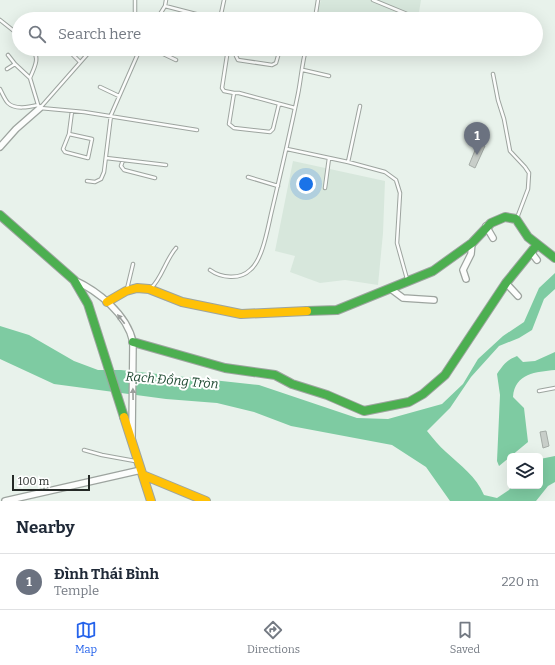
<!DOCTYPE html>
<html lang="en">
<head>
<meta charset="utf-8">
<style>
  body { margin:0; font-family:Bitter,serif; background:#f2f2f3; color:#1f2937 }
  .controls { position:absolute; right:12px; bottom:12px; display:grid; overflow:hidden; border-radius:6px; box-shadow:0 4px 16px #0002 }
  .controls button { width:36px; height:36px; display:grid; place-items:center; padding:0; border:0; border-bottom:1px solid #e0e1e3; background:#fff; color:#1f2937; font:20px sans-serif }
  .scale { position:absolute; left:12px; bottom:10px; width:78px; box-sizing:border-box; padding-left:4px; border:2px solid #242926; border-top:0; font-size:11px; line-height:14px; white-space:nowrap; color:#242926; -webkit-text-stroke:3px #fff; paint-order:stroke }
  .you { position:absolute; left:306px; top:184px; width:14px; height:14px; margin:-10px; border:3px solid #fff; border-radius:50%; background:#1a73e8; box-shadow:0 0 0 6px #1a73e833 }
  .badge { display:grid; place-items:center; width:26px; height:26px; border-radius:50%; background:#2563eb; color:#fff; font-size:13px; font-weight:700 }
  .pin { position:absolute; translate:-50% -33px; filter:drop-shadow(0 1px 2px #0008) }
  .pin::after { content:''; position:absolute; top:21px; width:14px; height:12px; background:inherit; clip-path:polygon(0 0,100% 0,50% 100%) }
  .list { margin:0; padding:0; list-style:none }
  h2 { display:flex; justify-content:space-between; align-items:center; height:52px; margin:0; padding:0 16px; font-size:17px }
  h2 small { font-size:13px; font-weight:400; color:#747a83 }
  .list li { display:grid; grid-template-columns:26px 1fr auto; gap:12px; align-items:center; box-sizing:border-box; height:56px; padding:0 16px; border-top:1px solid #e0e1e3 }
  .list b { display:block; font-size:15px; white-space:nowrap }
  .list p { margin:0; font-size:13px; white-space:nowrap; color:#747a83 }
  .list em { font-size:13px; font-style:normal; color:#747a83 }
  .icon { flex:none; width:22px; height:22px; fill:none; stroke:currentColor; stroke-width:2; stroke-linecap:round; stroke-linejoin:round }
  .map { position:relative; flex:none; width:555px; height:501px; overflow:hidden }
  .search { position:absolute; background:#fff; box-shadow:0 4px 16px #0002; left:12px; right:12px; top:12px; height:44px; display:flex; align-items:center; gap:10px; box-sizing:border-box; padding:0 14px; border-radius:22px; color:#747a83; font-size:15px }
  .sheet { height:108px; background:#fff }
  nav { display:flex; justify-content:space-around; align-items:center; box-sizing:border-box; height:56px; border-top:1px solid #e0e1e3; background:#fff; font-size:11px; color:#747a83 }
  nav a { display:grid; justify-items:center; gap:2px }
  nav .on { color:#2563eb }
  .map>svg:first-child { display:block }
  .built { fill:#d7e7dc }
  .water { fill:#7ecba2 }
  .building { fill:#c8cec9; stroke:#a5aca7 }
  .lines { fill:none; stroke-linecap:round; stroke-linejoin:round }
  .lane-casing { stroke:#9da49f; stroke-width:4.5 }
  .street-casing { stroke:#9da49f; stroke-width:8 }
  .fast-casing { stroke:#9da49f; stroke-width:10 }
  .slow-casing { stroke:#9da49f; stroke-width:10 }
  .lane { stroke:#fcfdfc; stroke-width:2.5 }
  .street { stroke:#fcfdfc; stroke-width:5.5 }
  .fast { stroke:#4caf50; stroke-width:8 }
  .slow { stroke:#ffc107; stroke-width:8 }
  .oneway { fill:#9b9e9c }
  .labels { text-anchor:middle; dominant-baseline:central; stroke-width:4; stroke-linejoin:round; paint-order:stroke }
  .water-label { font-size:13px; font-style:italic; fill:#1f4a32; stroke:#fff }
</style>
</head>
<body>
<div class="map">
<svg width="555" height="501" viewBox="0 0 555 501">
  <rect width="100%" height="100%" fill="#e8f2eb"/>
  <path class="built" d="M321,0H421L419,12L414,19H315Z
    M314,49H386L379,55L315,56Z
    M293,161L385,181L383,233L378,285L345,280L320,283L290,272L295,256L275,251Z"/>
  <path class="water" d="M555,273V289L544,299L532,330L519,338L499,346L471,377L450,408L427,431C433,438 439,446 446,452C461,466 476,476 484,495L497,498L509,490L512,486H540V459L555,456V482L548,486L536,501H450L426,467L392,445L291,426L254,412L217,403L166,399L54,384L0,359V326L29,335L74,361L98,370H121L259,385L357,418L388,419L442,404L463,384L478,359L503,336L524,322L539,288Z
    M555,352V370C536,372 515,373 513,397L524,408L528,442L499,466L497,461L500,395L497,374C503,365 507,360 517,356L523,362L535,361Z"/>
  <path class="building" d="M478,143L485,146L475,168L469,165Z
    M546,431L549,446L543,448L540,432Z"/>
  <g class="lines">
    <g class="lane-casing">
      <path id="lane" d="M166,0L165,6L215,19
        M373,0L407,14
        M135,19V0
        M157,19L165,6
        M220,19L224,0
        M315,19L318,0
        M0,20L19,35
        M33,49C40,59 34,68 30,78L39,108
        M67,49L80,62
        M153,49L176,60
        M228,49L222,88L224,91L234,93
        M237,49L236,56L238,60L272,65L276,63L280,49
        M46,53L49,49
        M8,55L15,64
        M7,69L15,64L30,78
        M303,70L329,76
        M493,74L498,100L504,119L510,151L525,167L529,173L528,189L517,218
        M100,87L119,96
        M0,89C2,93 5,100 8,103C15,110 29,107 38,105
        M279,104L273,129L270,132L234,128L229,124L234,93H239L295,108
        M40,108L84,112L197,130
        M40,108L92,49
        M69,134L92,139L88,158L65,152L63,149L69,134L72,111
        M287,149L348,162L385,172L396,180L400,193L397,243L407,279
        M106,158L166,165
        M123,160L121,166L124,170L155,178
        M348,162L360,106
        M248,177L278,186
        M87,181L95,182L101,179L104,172L111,115L140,49
        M325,188L329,158
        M210,270C221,278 240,280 250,270C263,260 268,226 272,210C281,172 290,133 298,94C301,79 302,63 306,49
        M151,288C161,280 166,259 176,248
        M127,289L133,264
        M539,391L555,388
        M84,450L102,455L135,461"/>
    </g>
    <g class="street-casing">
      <path id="street" d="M0,147L16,129L40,108
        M486,226L493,238
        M531,252L537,260
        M466,279L463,270L471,254L472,243
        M74,280C98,291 127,314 133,342L132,437
        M506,283L518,296
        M391,289L403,298L434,300
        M5,501L141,470"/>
    </g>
    <g class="fast-casing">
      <path id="fast" d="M0,215L74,280L88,304L124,417
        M307,311L337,310L433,271L472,243L491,223L505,217L516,219L528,237L555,258
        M133,342L225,368L275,375L292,384L327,395L364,411L409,402L423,394L445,375L506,283L536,246"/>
    </g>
    <g class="slow-casing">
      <path id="slow" d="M107,302L126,291L137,288L149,289L182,302L241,314L307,311
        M124,417L151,501
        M143,475L206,501"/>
    </g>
    <use href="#lane" class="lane"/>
    <use href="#street" class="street"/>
    <use href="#fast" class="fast"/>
    <use href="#slow" class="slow"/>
  </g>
  <defs><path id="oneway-solid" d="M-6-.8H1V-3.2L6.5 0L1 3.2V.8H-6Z"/></defs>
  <g class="oneway">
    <use href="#oneway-solid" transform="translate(121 319) rotate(-128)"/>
    <use href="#oneway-solid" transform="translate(133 394) rotate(-91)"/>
  </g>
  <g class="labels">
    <g class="water-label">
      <text transform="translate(172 380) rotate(5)">Rạch Đồng Tròn</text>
    </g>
  </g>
</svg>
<div class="controls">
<button><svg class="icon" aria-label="layers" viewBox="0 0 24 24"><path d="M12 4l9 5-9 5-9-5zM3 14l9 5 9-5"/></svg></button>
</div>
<div class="scale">100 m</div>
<div class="you"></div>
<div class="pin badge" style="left:477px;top:155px;background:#6b7280">1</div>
<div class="search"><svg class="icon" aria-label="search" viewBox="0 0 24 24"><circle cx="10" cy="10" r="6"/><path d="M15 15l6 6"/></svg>Search here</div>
</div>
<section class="sheet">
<h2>Nearby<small></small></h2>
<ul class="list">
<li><span class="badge" style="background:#6b7280">1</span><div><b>Đình Thái Bình</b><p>Temple</p></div><em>220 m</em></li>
</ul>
</section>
<nav>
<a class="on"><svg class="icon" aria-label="map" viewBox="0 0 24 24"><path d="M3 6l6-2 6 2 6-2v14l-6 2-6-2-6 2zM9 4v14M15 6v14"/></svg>Map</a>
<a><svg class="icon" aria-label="directions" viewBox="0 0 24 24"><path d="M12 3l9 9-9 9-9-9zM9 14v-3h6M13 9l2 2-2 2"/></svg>Directions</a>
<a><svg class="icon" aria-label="saved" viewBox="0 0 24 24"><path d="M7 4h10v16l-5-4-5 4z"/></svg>Saved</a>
</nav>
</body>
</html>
